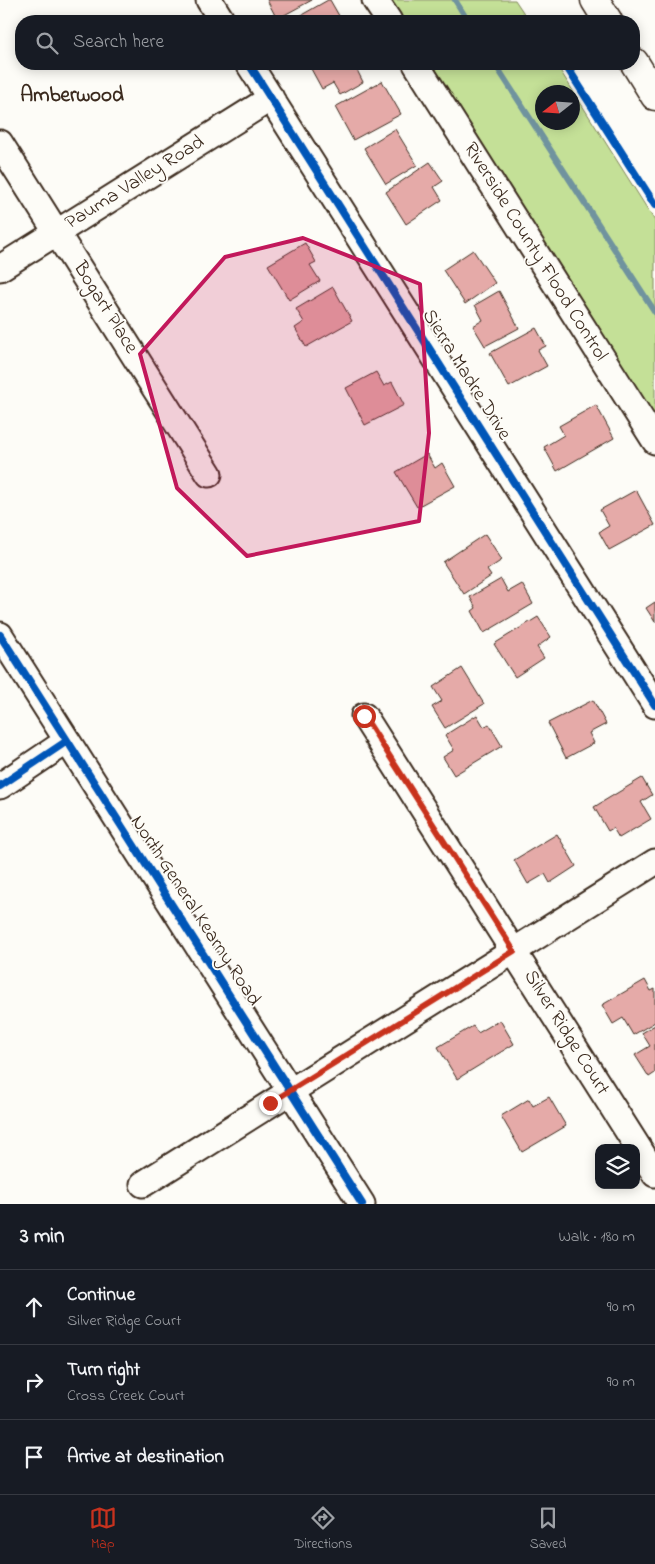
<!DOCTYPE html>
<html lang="en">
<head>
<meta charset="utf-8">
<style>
  body { margin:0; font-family:"Indie Flower",sans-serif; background:#20242c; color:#f1f3f6 }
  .controls { position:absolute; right:15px; bottom:15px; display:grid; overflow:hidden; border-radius:10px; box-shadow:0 2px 12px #0003 }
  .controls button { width:45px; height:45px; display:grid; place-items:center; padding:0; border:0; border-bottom:1px solid #363941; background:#171b24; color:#f1f3f6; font:25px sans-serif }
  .compass { position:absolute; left:535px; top:85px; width:45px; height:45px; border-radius:50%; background:#171b24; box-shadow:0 2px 12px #0003; rotate:253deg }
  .stop { position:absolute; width:15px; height:15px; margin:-11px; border:4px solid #c8321e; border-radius:50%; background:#fff }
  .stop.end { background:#c8321e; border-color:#fff; box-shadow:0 1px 5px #0008 }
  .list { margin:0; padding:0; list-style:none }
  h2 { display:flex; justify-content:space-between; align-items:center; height:65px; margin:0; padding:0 20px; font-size:21px }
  h2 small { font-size:16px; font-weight:400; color:#9ea1a6 }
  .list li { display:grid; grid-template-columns:32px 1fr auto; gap:15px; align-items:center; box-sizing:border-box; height:75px; padding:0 20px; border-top:1px solid #363941 }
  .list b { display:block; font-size:19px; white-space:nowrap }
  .list p { margin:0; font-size:16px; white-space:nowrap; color:#9ea1a6 }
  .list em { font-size:16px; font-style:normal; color:#9ea1a6 }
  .icon { flex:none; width:28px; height:28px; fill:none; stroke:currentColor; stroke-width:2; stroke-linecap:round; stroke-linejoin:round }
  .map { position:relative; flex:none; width:655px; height:1204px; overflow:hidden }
  .search { position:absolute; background:#171b24; box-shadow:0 2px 12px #0003; left:15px; right:15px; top:15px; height:55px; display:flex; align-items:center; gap:12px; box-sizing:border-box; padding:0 18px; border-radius:20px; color:#9ea1a6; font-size:19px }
  .sheet { height:290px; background:#171b24 }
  nav { display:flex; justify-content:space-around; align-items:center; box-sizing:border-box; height:70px; border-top:1px solid #363941; background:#171b24; font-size:14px; color:#9ea1a6 }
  nav a { display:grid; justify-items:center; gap:2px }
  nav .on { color:#c8321e }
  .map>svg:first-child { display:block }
  .green { fill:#c4e097; stroke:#80855a; fill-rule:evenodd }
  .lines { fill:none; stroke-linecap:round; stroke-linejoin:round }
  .stream { stroke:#6f939e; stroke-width:6 }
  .building { fill:#e5aaa8; stroke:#3b2a1e }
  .minor-casing { stroke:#3b2a1e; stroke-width:29 }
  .major-casing { stroke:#3b2a1e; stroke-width:31 }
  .minor { stroke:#fdfcf7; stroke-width:25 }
  .major { stroke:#fdfcf7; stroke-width:28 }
  .cycleway-casing { stroke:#fdfcf7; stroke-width:11 }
  .cycleway { stroke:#0057b8; stroke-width:8 }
  .route { stroke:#c8321e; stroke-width:6 }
  .marked { fill:#c2185b; fill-opacity:0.2; stroke:#c2185b; stroke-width:4; stroke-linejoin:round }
  .labels { text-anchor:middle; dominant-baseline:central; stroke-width:4; stroke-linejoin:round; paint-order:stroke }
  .street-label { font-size:20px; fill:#3b2a1e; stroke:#fdfcf7 }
  .neighbourhood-label { font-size:21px; font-weight:bold; fill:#3b2a1e; stroke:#fdfcf7 }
</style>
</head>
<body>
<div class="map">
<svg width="655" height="1204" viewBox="0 0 655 1204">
  <rect width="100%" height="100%" fill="#fdfcf7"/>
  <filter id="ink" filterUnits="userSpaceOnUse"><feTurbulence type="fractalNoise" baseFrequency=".02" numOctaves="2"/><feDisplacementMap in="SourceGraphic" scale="10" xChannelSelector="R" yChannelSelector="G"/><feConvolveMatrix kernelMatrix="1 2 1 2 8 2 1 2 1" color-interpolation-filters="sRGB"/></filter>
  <g filter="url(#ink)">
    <path class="green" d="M384,0H515L529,21H397Z
      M424,64H556L655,221V428ZM542,92H572V122H542Z"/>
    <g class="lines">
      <path class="stream" d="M455,0L468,21
        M495,64L655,312"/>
    </g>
    <path class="building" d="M267,0H312L277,19Z
      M328,0H330L342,21H291Z
      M317,64H354L363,82L340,95L333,83L322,89L310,67Z
      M382,81L401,114L353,140L335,107Z
      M395,129L417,165L386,184L364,148Z
      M430,162L443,181L434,187L442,200L406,224L386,192Z
      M305,243L316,262L310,265L320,281L289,300L268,265Z
      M473,250L495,283L465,304L443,270Z
      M333,287L352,321L306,347L295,328L304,322L296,309Z
      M499,291L519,328L485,346L473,326L483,320L475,305Z
      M536,328L546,346L538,350L547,366L509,387L490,353Z
      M376,372L384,386L392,382L404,405L365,425L346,388Z
      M596,405L614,438L557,471L544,447L564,435L559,426Z
      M427,454L435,468L442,463L455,486L417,507L396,472Z
      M636,490L655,525L609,550L599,532L609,526L600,510Z
      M485,534L502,560L487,570L491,576L464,594L443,562Z
      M501,579L508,592L522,584L533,604L484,633L472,611L476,608L470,597Z
      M655,602V622L646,608Z
      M538,617L551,637L537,647L544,658L515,677L494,644Z
      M462,668L484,704L445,728L432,707L442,701L433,687Z
      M593,700L606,724L589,733L594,743L566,758L548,723Z
      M477,715L484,727L489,724L502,746L454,775L443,757L454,750L445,735Z
      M642,778L652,795L641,802L651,819L619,838L613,828L608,831L594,807Z
      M557,834L576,866L550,883L545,874L528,884L514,860Z
      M645,980L651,991L655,989V1022L633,1035L623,1018L613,1024L602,1005Z
      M500,1020L514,1044L457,1079L438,1047L473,1026L478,1033Z
      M655,1025V1073L649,1077L635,1055L650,1046L642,1033Z
      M549,1097L566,1126L522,1152L501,1116L529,1099L533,1106Z"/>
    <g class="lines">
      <g class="minor-casing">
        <path id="minor" d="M209,0L222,21
          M375,0L389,21
          M249,64L655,705
          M416,64L655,441
          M0,143L209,474
          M0,268L271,98
          M0,635L362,1204
          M364,716L655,1174
          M0,786L67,741
          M143,1184L655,862"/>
      </g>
      <g class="major-casing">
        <path id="major" d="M595,0L608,21
          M634,62L655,96"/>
      </g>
      <use href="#minor" class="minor"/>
      <use href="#major" class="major"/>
      <g class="cycleway-casing">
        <path id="cycleway" d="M249,64L655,705
          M565,64L655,205
          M0,635L362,1204
          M0,786L67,741"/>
      </g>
      <use href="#cycleway" class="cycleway"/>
    </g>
  </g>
  <g class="lines" filter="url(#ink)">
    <path class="route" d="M270,1103L514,951L364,716"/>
  </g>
  <path class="marked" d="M303,238L420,284L429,433L419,521L247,556L177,488L140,354L225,257Z"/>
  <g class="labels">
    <g class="street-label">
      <text transform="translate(135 183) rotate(-32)">Pauma Valley Road</text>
      <text transform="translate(535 252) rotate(58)">Riverside County Flood Control</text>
      <text transform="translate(105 308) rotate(58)">Bogart Place</text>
      <text transform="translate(466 375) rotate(58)">Sierra Madre Drive</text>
      <text transform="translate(195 911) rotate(57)">North General Kearny Road</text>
      <text transform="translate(566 1033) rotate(58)">Silver Ridge Court</text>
    </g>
    <g class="neighbourhood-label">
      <text x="72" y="96">Amberwood</text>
    </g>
  </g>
</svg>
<div class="controls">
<button><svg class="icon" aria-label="layers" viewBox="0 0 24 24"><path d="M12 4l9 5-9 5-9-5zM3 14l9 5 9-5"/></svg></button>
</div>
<svg class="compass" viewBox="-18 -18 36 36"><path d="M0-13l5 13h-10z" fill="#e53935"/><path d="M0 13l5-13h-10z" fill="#9ea1a6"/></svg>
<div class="stop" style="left:364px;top:716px"></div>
<div class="stop end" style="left:270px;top:1103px"></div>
<div class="search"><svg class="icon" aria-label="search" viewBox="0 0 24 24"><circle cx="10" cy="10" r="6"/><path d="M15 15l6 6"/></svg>Search here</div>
</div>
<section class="sheet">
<h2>3 min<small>Walk · 180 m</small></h2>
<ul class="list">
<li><svg class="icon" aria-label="ahead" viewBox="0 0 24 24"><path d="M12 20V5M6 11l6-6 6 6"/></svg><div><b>Continue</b><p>Silver Ridge Court</p></div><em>90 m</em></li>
<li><svg class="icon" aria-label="right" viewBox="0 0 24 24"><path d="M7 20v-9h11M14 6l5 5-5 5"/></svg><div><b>Turn right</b><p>Cross Creek Court</p></div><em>90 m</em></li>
<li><svg class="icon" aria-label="arrive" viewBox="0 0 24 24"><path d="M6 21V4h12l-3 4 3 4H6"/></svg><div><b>Arrive at destination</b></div></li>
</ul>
</section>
<nav>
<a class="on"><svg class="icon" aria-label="map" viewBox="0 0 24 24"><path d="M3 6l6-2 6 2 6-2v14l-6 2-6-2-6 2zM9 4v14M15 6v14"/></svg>Map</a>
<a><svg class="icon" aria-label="directions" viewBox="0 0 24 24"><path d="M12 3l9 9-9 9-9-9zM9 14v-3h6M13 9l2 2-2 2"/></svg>Directions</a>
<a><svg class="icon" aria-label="saved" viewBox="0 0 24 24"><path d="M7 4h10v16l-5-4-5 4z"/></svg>Saved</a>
</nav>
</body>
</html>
